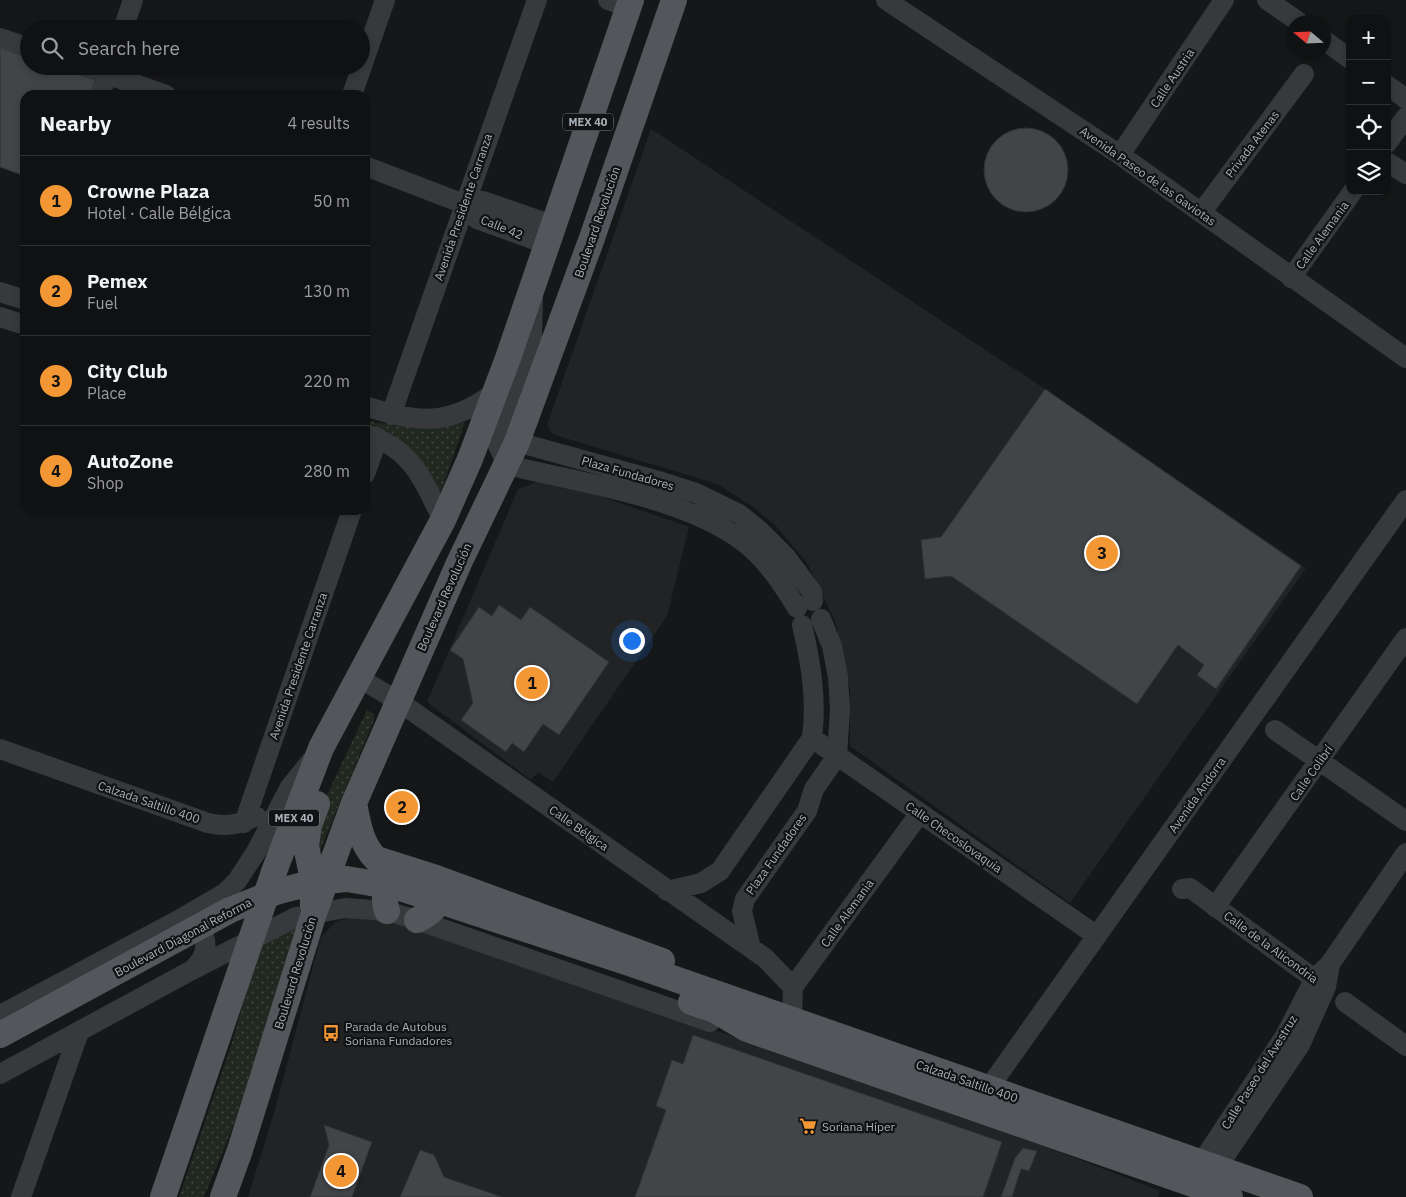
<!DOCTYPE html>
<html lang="en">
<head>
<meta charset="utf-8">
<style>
  body { margin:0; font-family:"IBM Plex Sans",sans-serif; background:#1e1f20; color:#f1f3f6 }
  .controls { position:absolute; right:15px; top:15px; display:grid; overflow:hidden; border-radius:10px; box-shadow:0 2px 8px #0003 }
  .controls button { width:45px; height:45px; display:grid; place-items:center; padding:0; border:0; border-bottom:1px solid #303132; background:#101112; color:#f1f3f6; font:25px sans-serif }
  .compass { position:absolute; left:1286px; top:15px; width:45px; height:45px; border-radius:50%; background:#101112; box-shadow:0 2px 8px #0003; rotate:289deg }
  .you { position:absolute; left:631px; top:640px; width:18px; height:18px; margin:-12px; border:4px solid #fff; border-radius:50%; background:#1a73e8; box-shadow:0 0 0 8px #1a73e833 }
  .badge { display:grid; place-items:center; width:32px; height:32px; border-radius:50%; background:#f39634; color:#111; font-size:16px; font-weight:700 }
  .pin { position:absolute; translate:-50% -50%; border:2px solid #fff; box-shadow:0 1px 5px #0006 }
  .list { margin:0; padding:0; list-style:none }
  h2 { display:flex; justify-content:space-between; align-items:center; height:65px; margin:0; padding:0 20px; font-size:21px }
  h2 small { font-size:16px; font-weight:400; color:#9c9d9f }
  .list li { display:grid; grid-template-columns:32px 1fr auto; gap:15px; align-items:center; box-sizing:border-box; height:90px; padding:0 20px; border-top:1px solid #303132 }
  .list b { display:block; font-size:19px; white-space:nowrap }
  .list p { margin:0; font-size:16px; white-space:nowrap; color:#9c9d9f }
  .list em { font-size:16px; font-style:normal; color:#9c9d9f }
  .icon { flex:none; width:28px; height:28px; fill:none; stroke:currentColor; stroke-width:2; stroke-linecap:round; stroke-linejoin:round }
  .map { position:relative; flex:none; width:1406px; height:1197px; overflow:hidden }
  .search { position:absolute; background:#101112; box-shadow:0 2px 8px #0003; left:20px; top:20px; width:350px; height:55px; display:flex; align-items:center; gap:12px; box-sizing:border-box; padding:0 18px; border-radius:28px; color:#9c9d9f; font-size:19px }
  .panel { position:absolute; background:#101112; box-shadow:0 2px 8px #0003; left:20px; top:90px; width:350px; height:425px; border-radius:15px }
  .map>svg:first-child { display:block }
  .built { fill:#222325 }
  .grass { fill:url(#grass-dots) }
  .building { fill:#424548; stroke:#303134 }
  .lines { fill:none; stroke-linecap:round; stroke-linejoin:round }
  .minor { stroke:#37393d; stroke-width:20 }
  .major { stroke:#53575c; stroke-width:26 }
  .major-bridge { stroke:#53575c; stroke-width:26 }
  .labels { text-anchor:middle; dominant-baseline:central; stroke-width:4.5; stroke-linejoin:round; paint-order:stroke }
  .shield { fill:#111213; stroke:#7b8186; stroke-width:1 }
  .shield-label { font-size:11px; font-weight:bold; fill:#a8b0b8 }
  .street-label { font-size:12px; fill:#a8b0b8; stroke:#111213 }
  .poi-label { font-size:12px; fill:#a8b0b8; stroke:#111213; text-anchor:start }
</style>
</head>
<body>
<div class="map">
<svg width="1406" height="1197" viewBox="0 0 1406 1197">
  <defs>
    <pattern id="grass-dots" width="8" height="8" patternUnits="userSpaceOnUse" patternTransform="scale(1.25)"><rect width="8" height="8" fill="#202820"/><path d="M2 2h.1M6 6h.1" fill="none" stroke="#3e453e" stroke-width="1.8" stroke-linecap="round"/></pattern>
  </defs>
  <rect width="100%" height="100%" fill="#161718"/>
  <path class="built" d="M651,129L1045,389L1306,568L1070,903L850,746V687L835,621L807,563L776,526L752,506L717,484L555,435L550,431L547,425Z
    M548,478L689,527L667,616L553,782L538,772L531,780L427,702L518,489Z
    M364,914L396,919L1022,1137L1160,1191L1158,1197H248L274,1113L321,937L337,921Z"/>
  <path class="grass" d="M365,420C399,429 430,427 465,423L441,492L408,451L365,424Z
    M367,710L374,714V720L319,853L316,818Z
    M298,921L235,1122L204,1197H179L231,1046L260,945Z"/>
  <path class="building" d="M0,47L29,57V66H55L95,80L90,95H25V176L0,167Z
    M984 170a42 42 0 1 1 84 0a42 42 0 1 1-84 0Z
    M1045,389L1301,566L1216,689L1197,675L1204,665L1178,645L1137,704L951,576L925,579L921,540L941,537Z
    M499,605L521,620L530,607L609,662L559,735L543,724L524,752L512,743L506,752L461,720L473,703L463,659L450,650L479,607L492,616Z
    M693,1035L1002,1142L983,1197H635L666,1110L656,1106L672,1060L683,1064Z
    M324,1125L372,1142L352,1197H310L329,1145Z
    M1023,1148L1037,1151L1029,1171L1021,1169L1012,1197H1001L1015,1158Z
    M420,1150L434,1155L444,1177L502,1197H400Z"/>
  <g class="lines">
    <path class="minor" d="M608,0L628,7
      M886,0L1120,155L1406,358
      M1267,0L1299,22
      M123,29L133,0
      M0,38L29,48
      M1324,40L1350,59
      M84,66L166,95
      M1387,85L1406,99
      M100,95L110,66
      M352,95L385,0
      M1387,143L1406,117
      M1120,155L1224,0
      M1387,162L1406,174
      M365,166L464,204L483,201L552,225
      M464,204L477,219L546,244
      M1201,213L1304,74
      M1291,278L1353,191
      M0,292L25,300
      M533,299L532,338L497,443L507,465C580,483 686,497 745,543C767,560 783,585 797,608
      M0,317L25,325
      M365,406C417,423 450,427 495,392
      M391,415L537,0
      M365,434C413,449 422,479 443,520
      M517,442L662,482L696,493L739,514L760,531L786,557L812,592L813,601
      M365,474L378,438
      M359,678L398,701L765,958L793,987
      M1275,730L1406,821
      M812,738L1097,936
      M0,749L208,823C226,827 239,825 256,816
      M244,823L352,510
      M1182,889L1190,888L1324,986
      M667,891L701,883L720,871L812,738C817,699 811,663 802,625
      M1215,907L1406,638
      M188,919C210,930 210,953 194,968
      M751,948L742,911L745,899L807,811L814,789L837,756L840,710L838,677L832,646L821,619
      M1345,1002L1406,1046
      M0,1015L184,917L225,893L237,881L256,852L290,787L311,761
      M792,1019L793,987L920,813
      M0,1074L192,970L296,917L345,908L387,911L417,920L710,1022
      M988,1089L1406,500
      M1194,1174L1285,1036L1315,978L1330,964L1406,853
      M1210,1178L1300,1045L1326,987L1330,964
      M21,1197L79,1032"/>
    <path class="major" d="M354,803C358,824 361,844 376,859L436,878L662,961
      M313,905L312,875L306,846L309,825L317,804
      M387,911C382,895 386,878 403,870
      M417,920C435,912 445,899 437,880
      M635,965L1300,1197
      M691,1002L715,1010L747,1029L1230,1197
      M163,1197L275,869L321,748L443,520L470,459L508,358L631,0
      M223,1197L240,1150L314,913L354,803L459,563L517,442L592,238L674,0"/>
    <path class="major-bridge" d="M0,1035L230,910L276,892L314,882L347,879L400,888L635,965"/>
  </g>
  <defs>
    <g id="bus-bare" transform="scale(1.35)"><path d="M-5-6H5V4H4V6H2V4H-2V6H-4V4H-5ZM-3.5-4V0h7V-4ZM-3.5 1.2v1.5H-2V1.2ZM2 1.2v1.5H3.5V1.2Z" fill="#f39634" stroke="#111213" stroke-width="2.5" paint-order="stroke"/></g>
    <g id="supermarket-bare" transform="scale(1.35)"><path d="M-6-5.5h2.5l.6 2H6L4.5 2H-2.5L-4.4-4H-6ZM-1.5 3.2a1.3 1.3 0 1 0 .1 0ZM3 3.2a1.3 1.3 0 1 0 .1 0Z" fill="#f39634" stroke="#111213" stroke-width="2.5" paint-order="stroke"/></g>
  </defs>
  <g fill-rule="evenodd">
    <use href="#bus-bare" x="331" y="1033"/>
    <use href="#supermarket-bare" x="808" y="1126"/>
  </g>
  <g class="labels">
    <g class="shield">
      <rect x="563" y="113.5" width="50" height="17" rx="4"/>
      <rect x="269" y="809.5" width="50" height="17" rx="4"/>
    </g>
    <g class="shield-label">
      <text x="588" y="122">MEX 40</text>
      <text x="294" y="818">MEX 40</text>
    </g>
    <g class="street-label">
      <text transform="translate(1172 78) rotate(-56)">Calle Austria</text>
      <text transform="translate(1252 144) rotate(-53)">Privada Atenas</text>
      <text transform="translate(1148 176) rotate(35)">Avenida Paseo de las Gaviotas</text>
      <text transform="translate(463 207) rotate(-71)">Avenida Presidente Carranza</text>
      <text transform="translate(597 222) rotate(-71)">Boulevard Revolución</text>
      <text transform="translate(502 227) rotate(22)">Calle 42</text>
      <text transform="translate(1322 235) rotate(-54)">Calle Alemania</text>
      <text transform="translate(628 473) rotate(16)">Plaza Fundadores</text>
      <text transform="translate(444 597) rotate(-66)">Boulevard Revolución</text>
      <text transform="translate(298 666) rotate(-71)">Avenida Presidente Carranza</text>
      <text transform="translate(1311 773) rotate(-55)">Calle Colibrí</text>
      <text transform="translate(1197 795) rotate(-55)">Avenida Andorra</text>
      <text transform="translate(149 802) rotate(19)">Calzada Saltillo 400</text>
      <text transform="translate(579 828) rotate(35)">Calle Bélgica</text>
      <text transform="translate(954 837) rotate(35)">Calle Checoslovaquia</text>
      <text transform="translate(776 854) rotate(-55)">Plaza Fundadores</text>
      <text transform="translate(847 913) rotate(-54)">Calle Alemania</text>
      <text transform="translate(183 937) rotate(-28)">Boulevard Diagonal Reforma</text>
      <text transform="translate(1271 947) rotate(36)">Calle de la Alicondria</text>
      <text transform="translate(295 973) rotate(-73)">Boulevard Revolución</text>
      <text transform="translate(1259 1072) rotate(-58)">Calle Paseo del Avestruz</text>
      <text transform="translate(967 1081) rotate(19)">Calzada Saltillo 400</text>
    </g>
    <g class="poi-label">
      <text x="345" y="1026">Parada de Autobus<tspan x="345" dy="14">Soriana Fundadores</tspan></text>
      <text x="822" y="1126">Soriana Híper</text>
    </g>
  </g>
</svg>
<div class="controls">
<button>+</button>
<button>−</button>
<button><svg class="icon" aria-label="locate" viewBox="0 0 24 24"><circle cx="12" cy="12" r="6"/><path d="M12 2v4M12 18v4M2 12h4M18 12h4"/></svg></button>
<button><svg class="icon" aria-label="layers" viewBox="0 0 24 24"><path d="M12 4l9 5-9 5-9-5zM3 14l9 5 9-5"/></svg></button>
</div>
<svg class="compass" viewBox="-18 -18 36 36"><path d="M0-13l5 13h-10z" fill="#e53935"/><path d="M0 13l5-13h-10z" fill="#9c9d9f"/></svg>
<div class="you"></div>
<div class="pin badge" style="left:532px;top:683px">1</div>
<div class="pin badge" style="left:402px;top:807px">2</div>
<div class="pin badge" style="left:1102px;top:553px">3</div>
<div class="pin badge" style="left:341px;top:1171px">4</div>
<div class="search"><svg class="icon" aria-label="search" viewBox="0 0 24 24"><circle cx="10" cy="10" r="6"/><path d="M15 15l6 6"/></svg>Search here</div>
<section class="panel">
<h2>Nearby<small>4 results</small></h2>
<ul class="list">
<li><span class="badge">1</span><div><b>Crowne Plaza</b><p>Hotel · Calle Bélgica</p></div><em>50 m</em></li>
<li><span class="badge">2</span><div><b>Pemex</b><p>Fuel</p></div><em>130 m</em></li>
<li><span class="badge">3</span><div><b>City Club</b><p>Place</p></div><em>220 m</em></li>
<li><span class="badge">4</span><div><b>AutoZone</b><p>Shop</p></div><em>280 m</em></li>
</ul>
</section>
</div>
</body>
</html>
